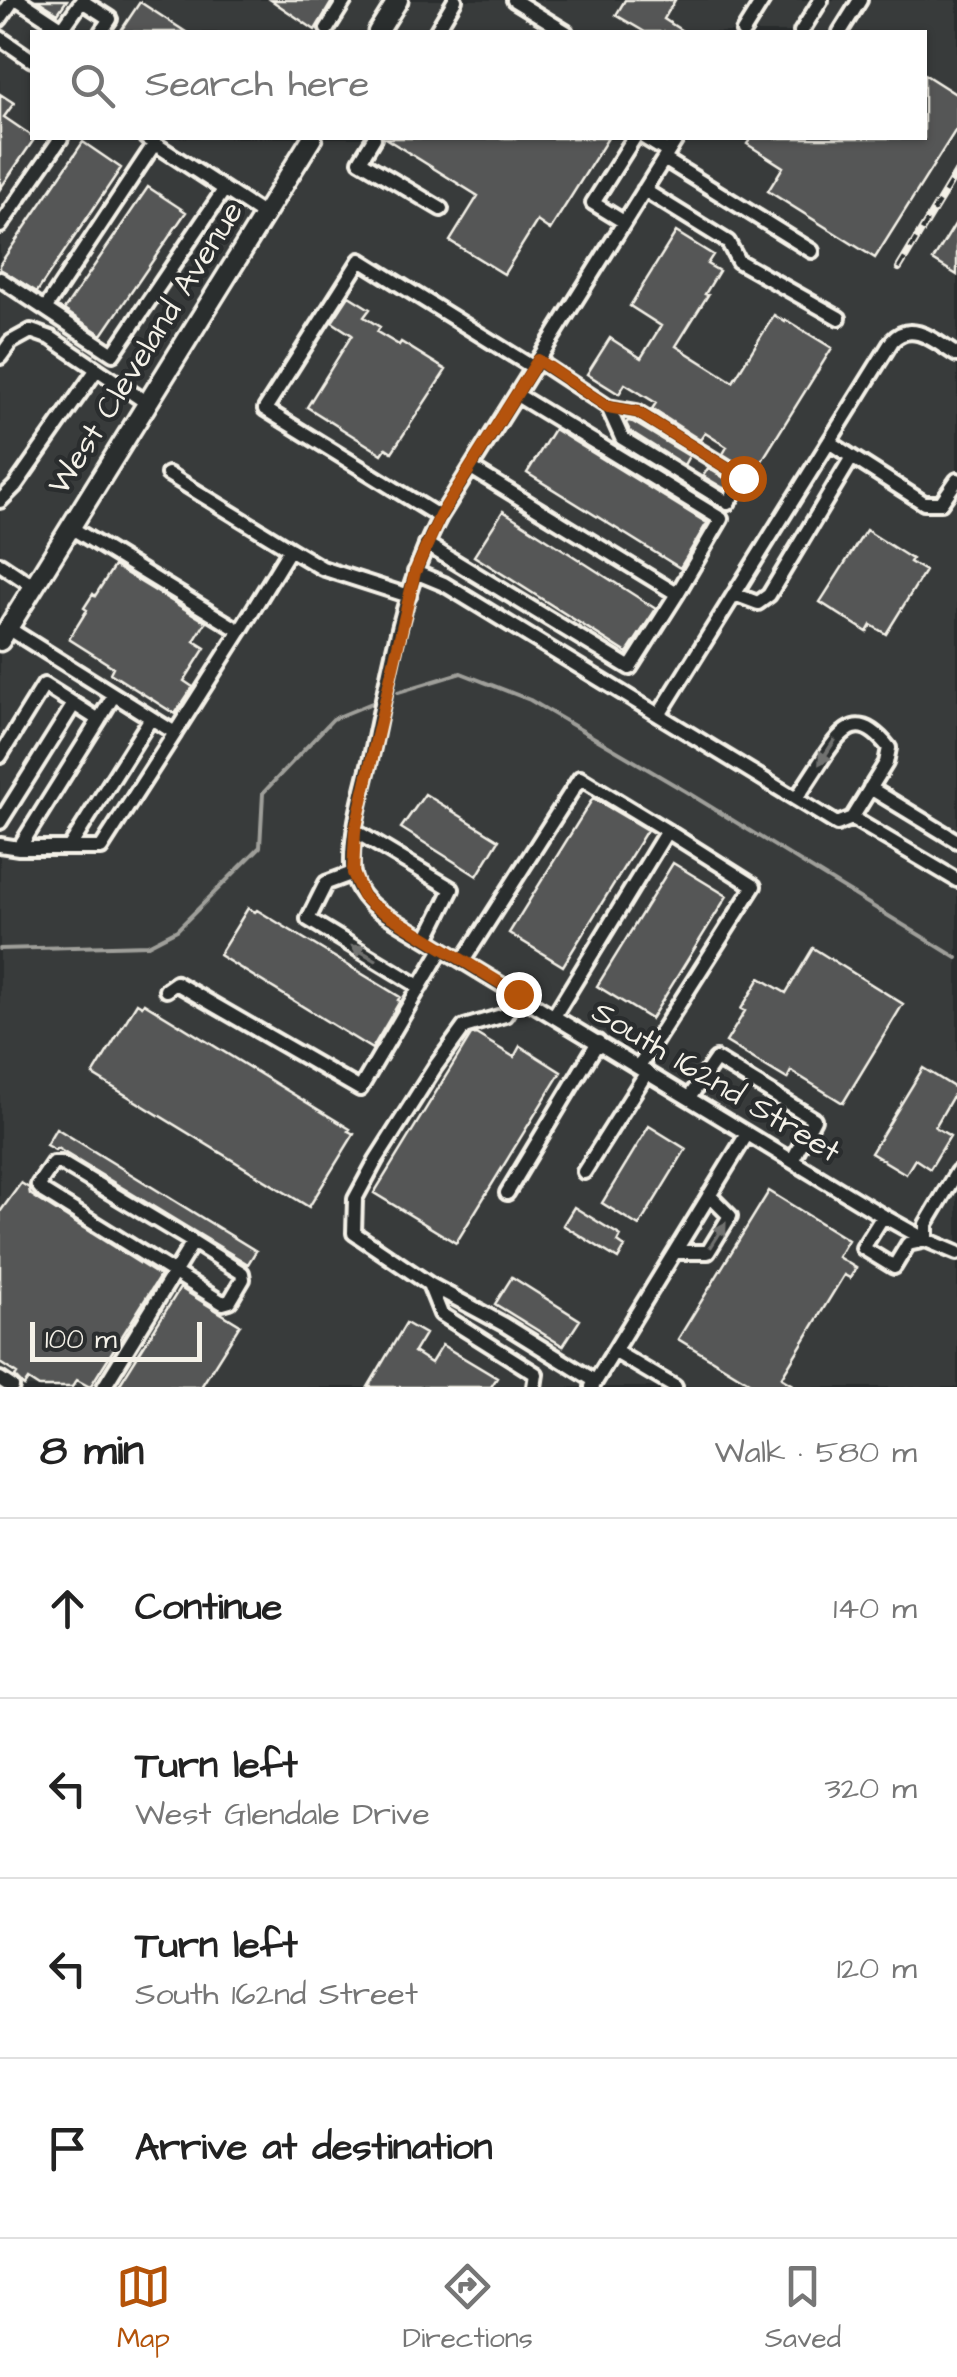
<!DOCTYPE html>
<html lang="en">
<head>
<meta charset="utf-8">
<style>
  body { margin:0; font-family:"Architects Daughter",sans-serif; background:#f2f2f2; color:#222 }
  .scale { position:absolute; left:30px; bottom:25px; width:172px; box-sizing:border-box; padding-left:10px; border:5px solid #f4f1e8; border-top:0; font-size:28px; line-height:35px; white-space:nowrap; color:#f4f1e8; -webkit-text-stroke:8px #2a2d2e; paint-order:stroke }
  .stop { position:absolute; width:30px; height:30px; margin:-22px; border:8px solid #b45309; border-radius:50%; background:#fff }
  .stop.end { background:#b45309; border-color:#fff; box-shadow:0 2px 10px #0008 }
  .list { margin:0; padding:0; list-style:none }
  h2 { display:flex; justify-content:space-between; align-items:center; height:130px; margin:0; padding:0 40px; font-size:42px }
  h2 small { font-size:32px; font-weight:400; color:#767676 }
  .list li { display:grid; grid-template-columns:65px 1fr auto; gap:30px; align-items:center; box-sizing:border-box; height:180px; padding:0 40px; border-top:2px solid #e0e0e0 }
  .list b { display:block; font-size:38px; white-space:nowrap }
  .list p { margin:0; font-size:32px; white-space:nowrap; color:#767676 }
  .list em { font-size:32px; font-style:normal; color:#767676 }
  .icon { flex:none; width:55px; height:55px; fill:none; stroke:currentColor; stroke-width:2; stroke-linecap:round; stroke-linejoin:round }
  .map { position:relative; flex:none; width:957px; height:1387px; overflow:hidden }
  .search { position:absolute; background:#fff; box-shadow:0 2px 8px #0004; left:30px; right:30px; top:30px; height:110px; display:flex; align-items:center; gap:25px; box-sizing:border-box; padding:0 35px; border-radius:0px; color:#767676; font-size:38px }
  .sheet { height:850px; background:#fff }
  nav { display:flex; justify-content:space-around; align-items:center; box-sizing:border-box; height:140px; border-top:2px solid #e0e0e0; background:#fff; font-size:28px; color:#767676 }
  nav a { display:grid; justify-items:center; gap:5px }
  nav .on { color:#b45309 }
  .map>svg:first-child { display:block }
  .built { fill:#373a3a; fill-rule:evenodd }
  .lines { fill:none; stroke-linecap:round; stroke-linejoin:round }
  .stream { stroke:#9f9f9a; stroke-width:4 }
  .building { fill:#555756; stroke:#f4f1e8; stroke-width:2.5 }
  .minor-casing { stroke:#f4f1e8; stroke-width:20 }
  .major-casing { stroke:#f4f1e8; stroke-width:25 }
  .minor { stroke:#2a2d2e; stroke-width:12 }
  .major { stroke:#2a2d2e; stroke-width:18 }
  .rail-casing { stroke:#f4f1e8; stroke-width:8 }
  .rail { stroke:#2a2d2e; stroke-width:4; stroke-dasharray:11; stroke-linecap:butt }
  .oneway { fill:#71726f }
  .route { stroke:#b45309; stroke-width:12 }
  .labels { text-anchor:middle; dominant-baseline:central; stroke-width:9; stroke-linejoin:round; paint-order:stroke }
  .street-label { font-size:32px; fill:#f4f1e8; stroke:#2a2d2e }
</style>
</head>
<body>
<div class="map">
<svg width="957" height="1387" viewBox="0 0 957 1387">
  <rect width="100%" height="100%" fill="#2a2d2e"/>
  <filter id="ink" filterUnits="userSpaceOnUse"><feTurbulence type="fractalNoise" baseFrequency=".01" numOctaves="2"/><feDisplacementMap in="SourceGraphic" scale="20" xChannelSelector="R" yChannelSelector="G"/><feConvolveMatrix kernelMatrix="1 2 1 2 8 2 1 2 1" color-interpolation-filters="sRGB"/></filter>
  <g filter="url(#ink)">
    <path class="built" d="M0,0H957V1387H0ZM32,32H924V138H32Z"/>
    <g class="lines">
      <path class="stream" d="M398,692L461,673L530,700L685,791L957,958
        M0,949L148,945L177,930L260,847L263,793L333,719L372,703"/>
    </g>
    <path class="building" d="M37,0H67L58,13Z
      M271,0H333L315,30Z
      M625,0H675L664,19L684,32H645L616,15Z
      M140,2L186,32H120Z
      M924,74L957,95V128L875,258L768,191L783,167L747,144L751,138H924Z
      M0,94L14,103L4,117L35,138L0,189Z
      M385,138H608L550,230L537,221L504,274L450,241L478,196Z
      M83,142L121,168L37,292L0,269V264Z
      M148,187L186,212L102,335L64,310Z
      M957,221V275L933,260Z
      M676,232L713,255L707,264L719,271L705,294L708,295L676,346L733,382L774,315L785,322L786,320L832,348L753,475L748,470L723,454L727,447L705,433L700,440L652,409L656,403L625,384L619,394L587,374L610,338L641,358L661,326L630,306Z
      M349,296L370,309L364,317L380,327L377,332L399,345L401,342L446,370L392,452L386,448L382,454L307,407L352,335L332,322Z
      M628,421L633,422L689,456L684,465L630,431L626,423Z
      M554,429L707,523L680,568L527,473Z
      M708,468L729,481L725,489L703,476Z
      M503,511L656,609L627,653L474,556Z
      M866,530L912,559L910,562L925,571L886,634L871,625L867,632L820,602Z
      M114,566L206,622L194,641L205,648L184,681L193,687L175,714L110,673L113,667L69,639L87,610L84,608L93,594L95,596Z
      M425,794L499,840L477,876L401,828Z
      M593,798L647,830L563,966L509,933Z
      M673,863L727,896L651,1019L597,986Z
      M248,908L255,912L257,910L400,997L398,1000L400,1001L372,1049L219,955Z
      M813,948L903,1004L843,1103L791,1071L787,1079L726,1042L745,1011L741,1009L760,978L786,993Z
      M137,1003L142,1006L144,1003L350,1129L348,1131L354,1134L309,1207L93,1075Z
      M476,1034L514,1057L520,1046L561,1072L456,1243L374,1193L471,1035Z
      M923,1068L957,1089L935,1127L950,1136L930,1169L915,1159L906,1174L871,1153Z
      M649,1126L686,1149L639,1226L602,1203Z
      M56,1128L256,1251L248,1264L57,1148L55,1150L46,1145Z
      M21,1183L29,1188L30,1194L39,1200L160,1276L90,1387L77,1380L72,1387H39L28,1380L24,1386L15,1377L17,1374L0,1363V1212Z
      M769,1191L848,1240L838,1257L856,1268L850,1278L844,1275L781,1378L796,1387H757L678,1339Z
      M574,1207L621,1236L618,1242L625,1247L618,1259L563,1225Z
      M512,1277L580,1320L563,1346L495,1304Z
      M180,1288L240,1325L201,1387H118Z
      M406,1323L425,1334L414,1352L431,1363L442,1345L497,1378L491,1387H368Z"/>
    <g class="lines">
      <g class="minor-casing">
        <path id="minor" d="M19,0L63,29
          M514,0L566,32
          M0,19L13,0
          M327,29L345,0
          M60,32L82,1L110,19L101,32
          M436,32L455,0
          M743,32L763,0
          M801,32L821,0
          M840,32L860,0
          M0,38L32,60
          M146,138L264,215
          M374,138L360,161L441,209
          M645,138L668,152
          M677,138L440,517C402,588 389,673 372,752C364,788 351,827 352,865C352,883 363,899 378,910L883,1216L926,1240L957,1253
          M664,159L812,251
          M644,190L728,242L738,261L839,318
          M624,222L593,203L634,138
          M0,226L61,138
          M0,279L113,354L224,190
          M45,309L155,143
          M0,357L11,342L31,331L51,338L147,403
          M538,361L608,407L637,412L743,478L728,503L622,438L608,407
          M517,395L721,519L677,594
          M852,457L924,503H941L957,480
          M168,474L290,549
          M0,501L15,486L97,369
          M440,517L265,409L360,260L534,368
          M70,527L240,631L175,733
          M426,544L630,668L677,594L471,468
          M0,564L33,586
          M415,572L444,584L837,824L852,818L886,763L889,748C860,711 844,726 823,758C814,772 805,786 796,799
          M734,594L758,603L769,595L852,457L829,442
          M240,631L290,549L322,568L409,596
          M659,715L892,341C912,319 937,343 957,355
          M0,756L44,685L99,720L114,695
          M870,788L957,841
          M852,818L957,880
          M0,822L74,704
          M355,831L452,889L427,939
          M0,845L19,848H101L175,733L8,628
          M19,848L99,720
          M69,848L151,718
          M353,873L326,883L308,919L420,987
          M463,961L580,778L667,831
          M166,990L176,983L360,1089L442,949
          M518,994L505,1015L464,1027L435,1067L376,1160L355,1199L354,1233L429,1284L441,1314L536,1374L534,1387
          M554,1016L667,831L754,886L639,1067
          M689,1098L716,1059L814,1119L792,1161
          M584,1172L647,1072
          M507,1193L598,1042
          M883,1216L863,1248L894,1267L908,1244L926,1240V1224L957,1172
          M675,1252H708L730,1216L709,1195
          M429,1284L505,1325L595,1381
          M614,1351L675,1387
          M0,1379L12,1387
          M104,1387L193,1242L61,1163H53L38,1185L44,1192L223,1303L230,1301L243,1279L242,1273L193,1242
          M592,1387L747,1134"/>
      </g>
      <g class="major-casing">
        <path id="major" d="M378,32L398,0
          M0,641L312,138"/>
      </g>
      <use href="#minor" class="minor"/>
      <use href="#major" class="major"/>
      <g class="rail-casing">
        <path id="rail" d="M899,268L957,172"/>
      </g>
      <use href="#rail" class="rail"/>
    </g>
    <defs><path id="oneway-solid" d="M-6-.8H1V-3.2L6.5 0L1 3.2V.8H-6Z" transform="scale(2.5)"/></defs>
    <g class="oneway">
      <use href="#oneway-solid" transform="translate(827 752) rotate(123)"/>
      <use href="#oneway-solid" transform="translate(364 953) rotate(-149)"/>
      <use href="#oneway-solid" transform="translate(718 1235) rotate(-58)"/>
    </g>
  </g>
  <g class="lines" filter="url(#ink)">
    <path class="route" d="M518,994L372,905L363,896L353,873L355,831L415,572L440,516L538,360L608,407L637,412L743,478"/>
  </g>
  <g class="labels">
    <g class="street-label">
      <text transform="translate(146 348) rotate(-58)">West Cleveland Avenue</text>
      <text transform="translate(716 1082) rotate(31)">South 162nd Street</text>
    </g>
  </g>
</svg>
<div class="scale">100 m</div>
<div class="stop" style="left:743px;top:478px"></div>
<div class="stop end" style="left:518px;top:994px"></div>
<div class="search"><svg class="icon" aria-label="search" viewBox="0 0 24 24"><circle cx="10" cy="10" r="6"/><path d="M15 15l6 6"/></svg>Search here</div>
</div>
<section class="sheet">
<h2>8 min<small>Walk · 580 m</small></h2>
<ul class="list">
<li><svg class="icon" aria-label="ahead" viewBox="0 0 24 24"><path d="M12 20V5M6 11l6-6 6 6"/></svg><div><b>Continue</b></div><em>140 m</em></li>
<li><svg class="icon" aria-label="left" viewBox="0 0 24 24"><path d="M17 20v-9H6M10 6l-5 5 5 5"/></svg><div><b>Turn left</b><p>West Glendale Drive</p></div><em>320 m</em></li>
<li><svg class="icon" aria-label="left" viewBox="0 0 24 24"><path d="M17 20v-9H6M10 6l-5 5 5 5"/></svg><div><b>Turn left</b><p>South 162nd Street</p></div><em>120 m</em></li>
<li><svg class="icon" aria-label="arrive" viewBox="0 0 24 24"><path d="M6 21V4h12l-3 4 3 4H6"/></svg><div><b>Arrive at destination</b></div></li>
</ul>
</section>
<nav>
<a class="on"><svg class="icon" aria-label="map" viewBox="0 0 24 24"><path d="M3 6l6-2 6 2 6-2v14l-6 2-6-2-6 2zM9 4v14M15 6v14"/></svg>Map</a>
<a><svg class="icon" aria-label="directions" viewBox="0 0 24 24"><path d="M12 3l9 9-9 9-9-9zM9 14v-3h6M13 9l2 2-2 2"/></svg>Directions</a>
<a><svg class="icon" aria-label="saved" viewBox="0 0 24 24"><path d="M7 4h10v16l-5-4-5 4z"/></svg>Saved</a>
</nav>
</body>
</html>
